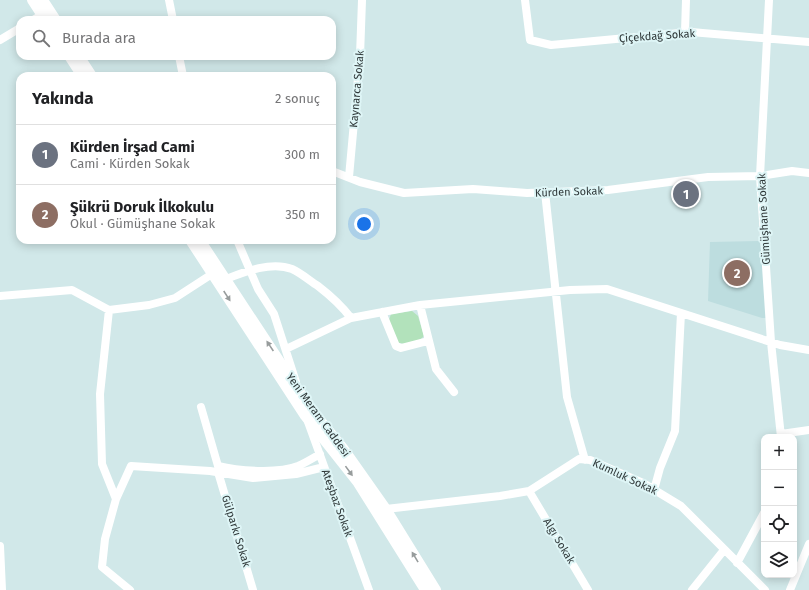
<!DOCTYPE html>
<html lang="tr">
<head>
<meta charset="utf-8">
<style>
  body { margin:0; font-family:"Fira Sans",sans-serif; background:#f6f6f6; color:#202124 }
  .controls { position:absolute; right:12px; bottom:12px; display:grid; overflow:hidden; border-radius:8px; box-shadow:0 2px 10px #0003 }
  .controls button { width:36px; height:36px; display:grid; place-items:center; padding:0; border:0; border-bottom:1px solid #e0e0e0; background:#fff; color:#202124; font:20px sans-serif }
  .you { position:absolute; left:364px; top:224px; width:14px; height:14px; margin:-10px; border:3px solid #fff; border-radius:50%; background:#1a73e8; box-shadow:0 0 0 6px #1a73e833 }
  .badge { display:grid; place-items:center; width:26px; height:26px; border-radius:50%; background:#9a6b1d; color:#fff; font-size:13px; font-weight:700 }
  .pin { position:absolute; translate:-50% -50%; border:2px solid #fff; box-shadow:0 1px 4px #0006 }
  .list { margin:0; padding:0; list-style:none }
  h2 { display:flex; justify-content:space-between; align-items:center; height:52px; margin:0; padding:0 16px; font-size:17px }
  h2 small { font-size:13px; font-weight:400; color:#757577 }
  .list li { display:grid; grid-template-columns:26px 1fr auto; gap:12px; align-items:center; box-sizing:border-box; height:60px; padding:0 16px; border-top:1px solid #e0e0e0 }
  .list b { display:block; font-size:15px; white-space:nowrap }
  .list p { margin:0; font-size:13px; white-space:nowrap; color:#757577 }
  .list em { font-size:13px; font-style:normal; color:#757577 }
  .icon { flex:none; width:22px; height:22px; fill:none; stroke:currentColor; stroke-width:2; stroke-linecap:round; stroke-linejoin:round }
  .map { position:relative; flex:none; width:809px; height:590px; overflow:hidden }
  .search { position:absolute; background:#fff; box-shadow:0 2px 10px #0003; left:16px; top:16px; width:320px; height:44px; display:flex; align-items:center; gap:10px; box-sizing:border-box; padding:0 14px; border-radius:12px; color:#757577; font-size:15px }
  .panel { position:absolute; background:#fff; box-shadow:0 2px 10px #0003; left:16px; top:72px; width:320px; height:172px; border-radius:12px }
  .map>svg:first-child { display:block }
  .built { fill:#bddddf }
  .green { fill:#b2e2bb }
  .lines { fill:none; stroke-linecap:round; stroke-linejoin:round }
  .minor { stroke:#fff; stroke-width:8 }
  .major { stroke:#fff; stroke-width:10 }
  .oneway { fill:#979c9c }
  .labels { text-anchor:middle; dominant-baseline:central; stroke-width:4; stroke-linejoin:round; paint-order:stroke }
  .street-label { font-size:11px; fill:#2f3839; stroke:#def5f6 }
</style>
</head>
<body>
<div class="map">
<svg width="809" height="590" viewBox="0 0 809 590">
  <rect width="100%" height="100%" fill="#d1e8e9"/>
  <path class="built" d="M759,241L763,245L767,318H762L708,301L710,242Z"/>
  <path class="green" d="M412,311L418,316L424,336C418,343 405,346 397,342L389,320L391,314Z"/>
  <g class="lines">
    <path class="minor" d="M169,0L173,20
      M525,0L530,40L551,45L691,32L809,42
      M769,0L760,176L771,342L781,437
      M33,20L42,15
      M685,32L686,0
      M0,40L20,28
      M179,56L183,76
      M332,171L360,182L404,193L473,189L527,193L608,190L708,177L760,176L792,171L809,173
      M349,177L360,56L362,0
      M545,192L567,397L585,460
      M237,240L258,289L274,314L296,382
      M226,279C244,272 271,261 292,269C301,273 310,281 318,286C331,296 341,305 351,318
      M0,296L72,290L109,310L100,394L102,464L116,499L105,539L102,567L130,590
      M420,305L436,369L454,392
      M109,310L149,305L175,298L212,274
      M382,312L396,346L401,348L428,341
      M286,349L351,318L420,305L570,290L607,289L780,345L809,350
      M201,407L218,466C238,471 278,474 298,466C305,463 313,458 320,454
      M308,422L369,590
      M781,434L809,430
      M218,472L253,590
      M654,490L660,468L675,431L681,313
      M529,491L588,590
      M116,499L131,466L210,471L253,478L296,474L324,467
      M386,509L500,496L529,491L579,459L590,460L643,483L681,506L765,590
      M0,546L2,590
      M737,563L764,513
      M692,590L724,550
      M790,590L809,544"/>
    <path class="major" d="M32,0L45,20
      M43,0L56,20
      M69,56L82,76
      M79,56L92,76
      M190,240L305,416L358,483L425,590
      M200,240L311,409L343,448L386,509L436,590"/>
  </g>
  <defs><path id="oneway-solid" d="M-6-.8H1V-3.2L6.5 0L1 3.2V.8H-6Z"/></defs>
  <g class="oneway">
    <use href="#oneway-solid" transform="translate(227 296) rotate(57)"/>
    <use href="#oneway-solid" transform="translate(270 346) rotate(-124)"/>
    <use href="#oneway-solid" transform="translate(349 471) rotate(54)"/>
    <use href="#oneway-solid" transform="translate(415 557) rotate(-121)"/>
  </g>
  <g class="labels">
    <g class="street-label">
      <text transform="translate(657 36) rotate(-4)">Çiçekdağ Sokak</text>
      <text transform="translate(357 89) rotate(-85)">Kaynarca Sokak</text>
      <text transform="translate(569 192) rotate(-2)">Kürden Sokak</text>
      <text transform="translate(764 219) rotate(-93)">Gümüşhane Sokak</text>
      <text transform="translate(318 415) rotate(54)">Yeni Meram Caddesi</text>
      <text transform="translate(625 477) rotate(25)">Kumluk Sokak</text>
      <text transform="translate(337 503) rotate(70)">Ateşbaz Sokak</text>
      <text transform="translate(236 531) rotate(73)">Gülparkı Sokak</text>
      <text transform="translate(559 541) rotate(59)">Algı Sokak</text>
    </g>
  </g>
</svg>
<div class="controls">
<button>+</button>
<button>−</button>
<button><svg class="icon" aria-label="locate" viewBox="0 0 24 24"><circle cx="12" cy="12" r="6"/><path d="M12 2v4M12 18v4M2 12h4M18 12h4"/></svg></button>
<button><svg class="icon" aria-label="layers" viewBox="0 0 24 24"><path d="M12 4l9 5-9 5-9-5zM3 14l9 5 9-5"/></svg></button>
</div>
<div class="you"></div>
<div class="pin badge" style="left:686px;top:194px;background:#6b7280">1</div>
<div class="pin badge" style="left:737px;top:273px;background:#8d6e63">2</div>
<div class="search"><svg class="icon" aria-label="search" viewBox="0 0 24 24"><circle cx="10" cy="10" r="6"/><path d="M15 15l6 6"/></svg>Burada ara</div>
<section class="panel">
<h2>Yakında<small>2 sonuç</small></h2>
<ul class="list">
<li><span class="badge" style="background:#6b7280">1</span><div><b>Kürden İrşad Cami</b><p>Cami · Kürden Sokak</p></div><em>300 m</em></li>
<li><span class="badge" style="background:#8d6e63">2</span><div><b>Şükrü Doruk İlkokulu</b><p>Okul · Gümüşhane Sokak</p></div><em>350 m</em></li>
</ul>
</section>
</div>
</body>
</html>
